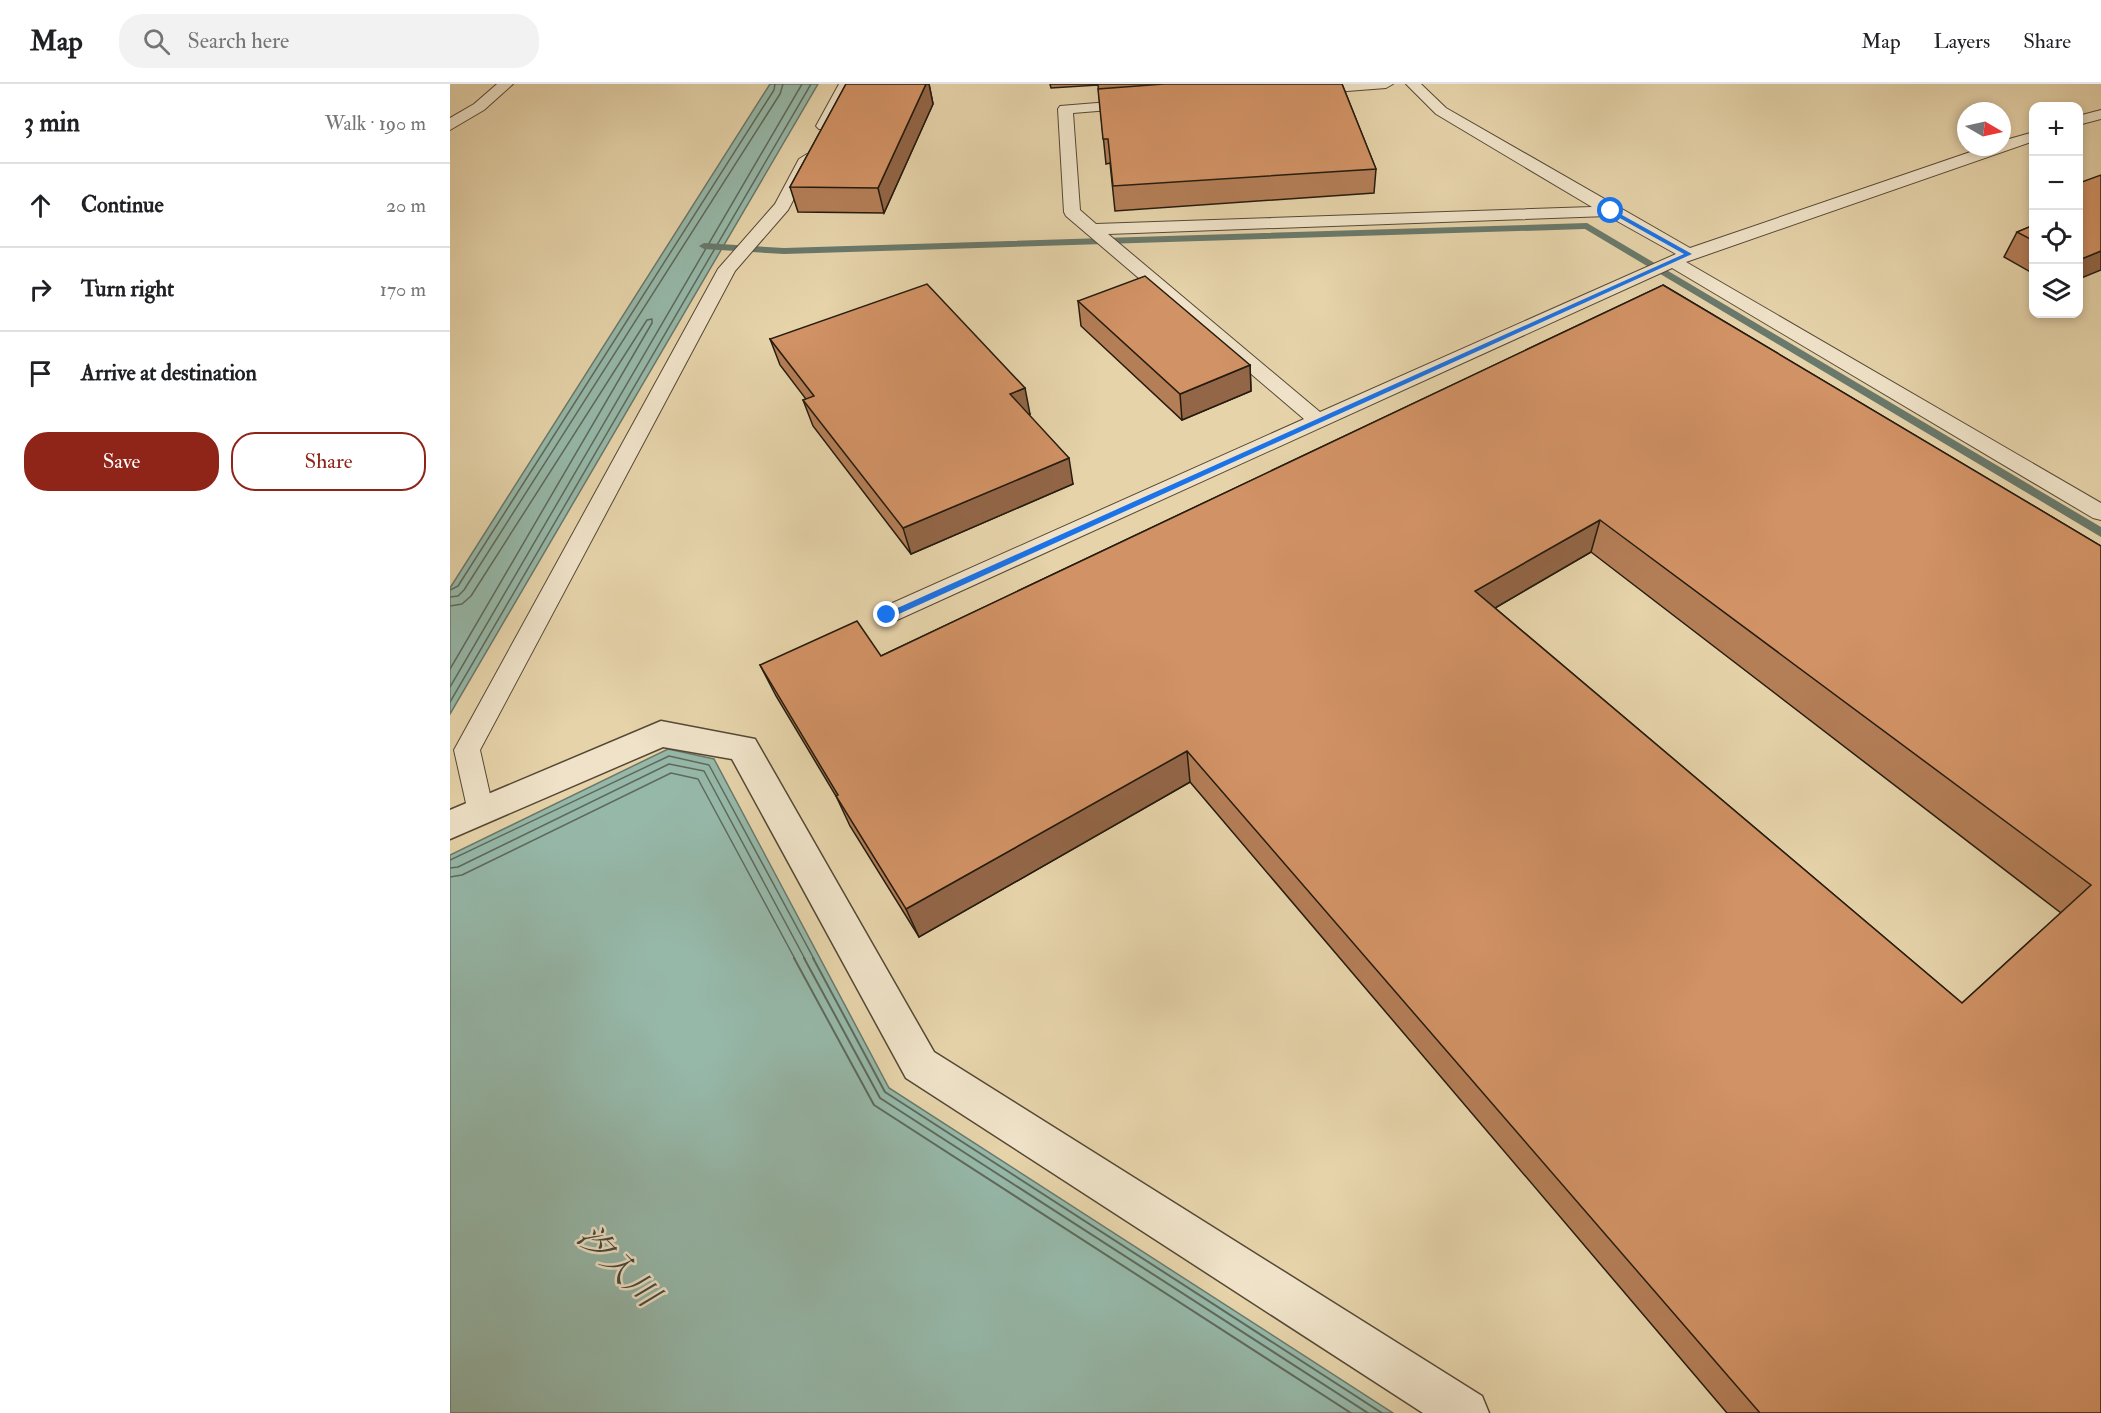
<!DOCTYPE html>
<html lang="en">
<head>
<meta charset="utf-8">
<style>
  body { margin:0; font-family:"IM FELL Double Pica","Noto Serif JP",serif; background:#f2f2f2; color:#202124 }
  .controls { position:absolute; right:18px; top:18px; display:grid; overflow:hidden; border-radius:12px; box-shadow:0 3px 9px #0003 }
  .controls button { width:54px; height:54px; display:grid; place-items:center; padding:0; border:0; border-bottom:2px solid #e0e0e0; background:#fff; color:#202124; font:30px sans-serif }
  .compass { position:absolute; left:1507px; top:18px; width:54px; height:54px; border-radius:50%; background:#fff; box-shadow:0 3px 9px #0003; rotate:99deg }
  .stop { position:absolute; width:18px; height:18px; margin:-14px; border:4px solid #1a73e8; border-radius:50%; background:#fff }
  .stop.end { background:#1a73e8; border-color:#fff; box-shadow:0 2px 6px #0008 }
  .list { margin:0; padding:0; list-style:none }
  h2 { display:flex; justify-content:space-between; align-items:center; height:78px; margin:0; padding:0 24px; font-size:26px }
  h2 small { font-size:20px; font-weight:400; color:#757577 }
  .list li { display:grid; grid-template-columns:39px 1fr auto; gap:18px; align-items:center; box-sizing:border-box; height:84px; padding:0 24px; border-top:2px solid #e0e0e0 }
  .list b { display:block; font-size:22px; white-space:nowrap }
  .list em { font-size:20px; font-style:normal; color:#757577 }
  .actions { display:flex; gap:12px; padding:18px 24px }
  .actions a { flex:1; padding:14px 0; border:2px solid #8f2418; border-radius:24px; text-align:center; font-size:21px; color:#8f2418 }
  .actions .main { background:#8f2418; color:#fff }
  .icon { flex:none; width:33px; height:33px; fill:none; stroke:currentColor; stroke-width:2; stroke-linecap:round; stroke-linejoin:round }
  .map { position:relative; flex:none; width:1651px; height:1329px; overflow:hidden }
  header { display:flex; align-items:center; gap:36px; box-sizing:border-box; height:84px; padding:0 30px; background:#fff; border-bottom:2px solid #e0e0e0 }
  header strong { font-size:28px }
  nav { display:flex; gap:33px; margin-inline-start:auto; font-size:21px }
  .search { width:420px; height:54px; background:#f2f2f2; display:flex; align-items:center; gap:15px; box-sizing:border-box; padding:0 21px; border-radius:24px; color:#757577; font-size:22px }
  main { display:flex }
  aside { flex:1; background:#fff }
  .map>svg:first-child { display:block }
  .water { fill:#96b8a9; stroke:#69796b; stroke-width:1.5 }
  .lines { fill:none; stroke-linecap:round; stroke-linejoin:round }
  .shore-far1 { stroke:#5e6a5c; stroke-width:1.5 }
  .shore { stroke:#5e6a5c; stroke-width:2 }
  .stream { fill:#69796b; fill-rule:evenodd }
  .lane-casing { stroke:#554935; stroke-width:2 }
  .street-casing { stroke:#554935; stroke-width:3 }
  .lane { fill:#efe2c8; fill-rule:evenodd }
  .street { fill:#efe2c8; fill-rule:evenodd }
  .wall { fill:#b47e57; stroke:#251b0e; stroke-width:1.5; fill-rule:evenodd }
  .shaded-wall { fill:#926647; stroke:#251b0e; stroke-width:1.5 }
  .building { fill:#d19265; stroke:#251b0e; stroke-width:1.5; fill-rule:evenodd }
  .route { fill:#1a73e8 }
  .labels { text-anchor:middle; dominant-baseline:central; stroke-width:5; stroke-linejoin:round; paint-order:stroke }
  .near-water-label { font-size:33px; font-style:italic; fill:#474a3c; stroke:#efe2c8 }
</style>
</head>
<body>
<header>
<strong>Map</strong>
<div class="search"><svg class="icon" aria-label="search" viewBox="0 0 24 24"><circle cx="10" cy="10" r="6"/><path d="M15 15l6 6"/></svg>Search here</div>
<nav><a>Map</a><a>Layers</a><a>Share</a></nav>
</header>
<main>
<aside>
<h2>3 min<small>Walk · 190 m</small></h2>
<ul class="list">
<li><svg class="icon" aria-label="ahead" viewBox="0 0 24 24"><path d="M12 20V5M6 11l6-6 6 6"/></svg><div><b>Continue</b></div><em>20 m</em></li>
<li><svg class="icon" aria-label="right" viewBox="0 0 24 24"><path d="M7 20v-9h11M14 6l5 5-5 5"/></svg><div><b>Turn right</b></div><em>170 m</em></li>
<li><svg class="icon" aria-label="arrive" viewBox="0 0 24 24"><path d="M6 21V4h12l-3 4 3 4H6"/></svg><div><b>Arrive at destination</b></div></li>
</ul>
<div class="actions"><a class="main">Save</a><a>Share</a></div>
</aside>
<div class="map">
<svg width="1651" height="1329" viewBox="0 0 1651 1329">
  <rect width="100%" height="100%" fill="#e6d3aa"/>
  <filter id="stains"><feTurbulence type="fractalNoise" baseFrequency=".00333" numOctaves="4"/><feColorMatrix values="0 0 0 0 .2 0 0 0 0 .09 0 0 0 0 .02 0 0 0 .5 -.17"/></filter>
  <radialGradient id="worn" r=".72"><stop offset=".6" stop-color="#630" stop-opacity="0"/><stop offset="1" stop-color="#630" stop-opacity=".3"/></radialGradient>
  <path class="water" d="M320,0H368L0,630V504Z
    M218,665L264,675L439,1004L943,1329H0V771Z"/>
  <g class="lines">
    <path class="shore-far1" d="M0,506L8,502L324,6L325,0
      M0,513L8,512L14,506L330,10L333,0
      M0,522L12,520L21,512L197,236L202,235V239L0,585
      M0,603L352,0
      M0,618L361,0
      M0,776L219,672L259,681L364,875
      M0,784L8,783L219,680L254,687L355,875
      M0,793L12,791L221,689L248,695L345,875"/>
    <path class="shore" d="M344,874L424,1021L901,1329
      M354,874L430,1014L918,1329
      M363,874L435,1008L932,1329"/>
    <path class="stream" d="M1137,139L1651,443V453L1135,145L334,170L254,165L249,162L254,159L334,164Z"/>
    <g class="lane-casing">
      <path id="lane" d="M47,0H63L34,26L0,46V34L24,20Z
        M389,0H403L379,45H369L366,42Z
        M879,0H943L936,4L858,10L851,6L858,2Z
        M956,0H971L996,24L1240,164L1535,63H1552V57L1584,48V57L1236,178L1651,419V436L1643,434L1222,184L445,537L437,539L429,537L425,531L429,525L854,335L616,132L614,128L608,25L610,22L684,16L691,20L684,24L623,29L630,126L646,140L1142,123L986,30ZM1158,132L1226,170L870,328L658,150Z
        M1651,26V35L1628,41V32Z
        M357,70L365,75L338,126L285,187L30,666L44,728L40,736L31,739L22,736L18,728L4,666L268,185L325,120L349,75Z"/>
    </g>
    <g class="street-casing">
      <path id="street" d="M211,637L305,655L484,968L1032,1312L1039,1329H973L456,994L282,675L213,663L0,755V726Z"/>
    </g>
    <use href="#lane" class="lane"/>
    <use href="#street" class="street"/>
  </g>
  <path class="wall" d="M396,0H479L483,20L434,129L348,128L340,103Z
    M600,0H892L926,85L924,109L665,127L660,79L656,80L648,1L601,4Z
    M1584,141V190L1554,173L1567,148Z
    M1213,201L1651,462V1329H1277L740,698L469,853L400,742L386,712L326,612L310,581L431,572ZM1141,468L1611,829L1512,919L1045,524Z
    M628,217L800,281L801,307L732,336L631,242Z
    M320,255L580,330L579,331L623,400L461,470L363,342L353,316L356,315L330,281Z"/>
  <path class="shaded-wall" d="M476,0H479L483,20L434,129L428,104Z
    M1651,167V186L1629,195V176Z
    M800,281L801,307L732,336L730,310Z
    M575,304L580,330L565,336L560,310Z
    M619,374L623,400L461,470L453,444Z
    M1150,436L1141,468L1019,539L1025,507Z
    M737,667L740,698L469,853L456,825Z"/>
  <path class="building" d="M396,0H476L428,104L340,103Z
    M714,0H892L926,85L663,102L658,55H653L648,5Z
    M1651,91V167L1629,176V99Z
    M1584,141V157L1567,148Z
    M695,192L800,281L730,310L628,217Z
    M477,200L575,304L560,310L619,374L453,444L353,316L364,312L320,255Z
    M1213,201L1651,462V1329H1310L737,667L456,825L386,712L388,711L310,581L407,537L431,572ZM1150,436L1641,801L1512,919L1025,507Z"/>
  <path class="route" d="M1159,126H1163L1242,170L440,534L432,531L1234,170L1159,128Z"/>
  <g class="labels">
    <g class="near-water-label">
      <text transform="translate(168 1182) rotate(45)">汐入川</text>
    </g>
  </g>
  <rect width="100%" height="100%" filter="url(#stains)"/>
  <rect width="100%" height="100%" fill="url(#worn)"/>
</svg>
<div class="controls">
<button>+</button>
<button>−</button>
<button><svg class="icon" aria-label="locate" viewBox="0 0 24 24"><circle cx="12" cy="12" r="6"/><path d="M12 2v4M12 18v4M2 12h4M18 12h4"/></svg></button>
<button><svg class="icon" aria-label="layers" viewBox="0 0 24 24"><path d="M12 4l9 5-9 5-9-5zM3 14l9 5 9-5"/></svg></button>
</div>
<svg class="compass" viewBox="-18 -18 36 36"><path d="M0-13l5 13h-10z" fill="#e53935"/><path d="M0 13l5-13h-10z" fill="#757577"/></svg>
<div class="stop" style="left:1161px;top:127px"></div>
<div class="stop end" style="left:437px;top:531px"></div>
</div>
</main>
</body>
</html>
